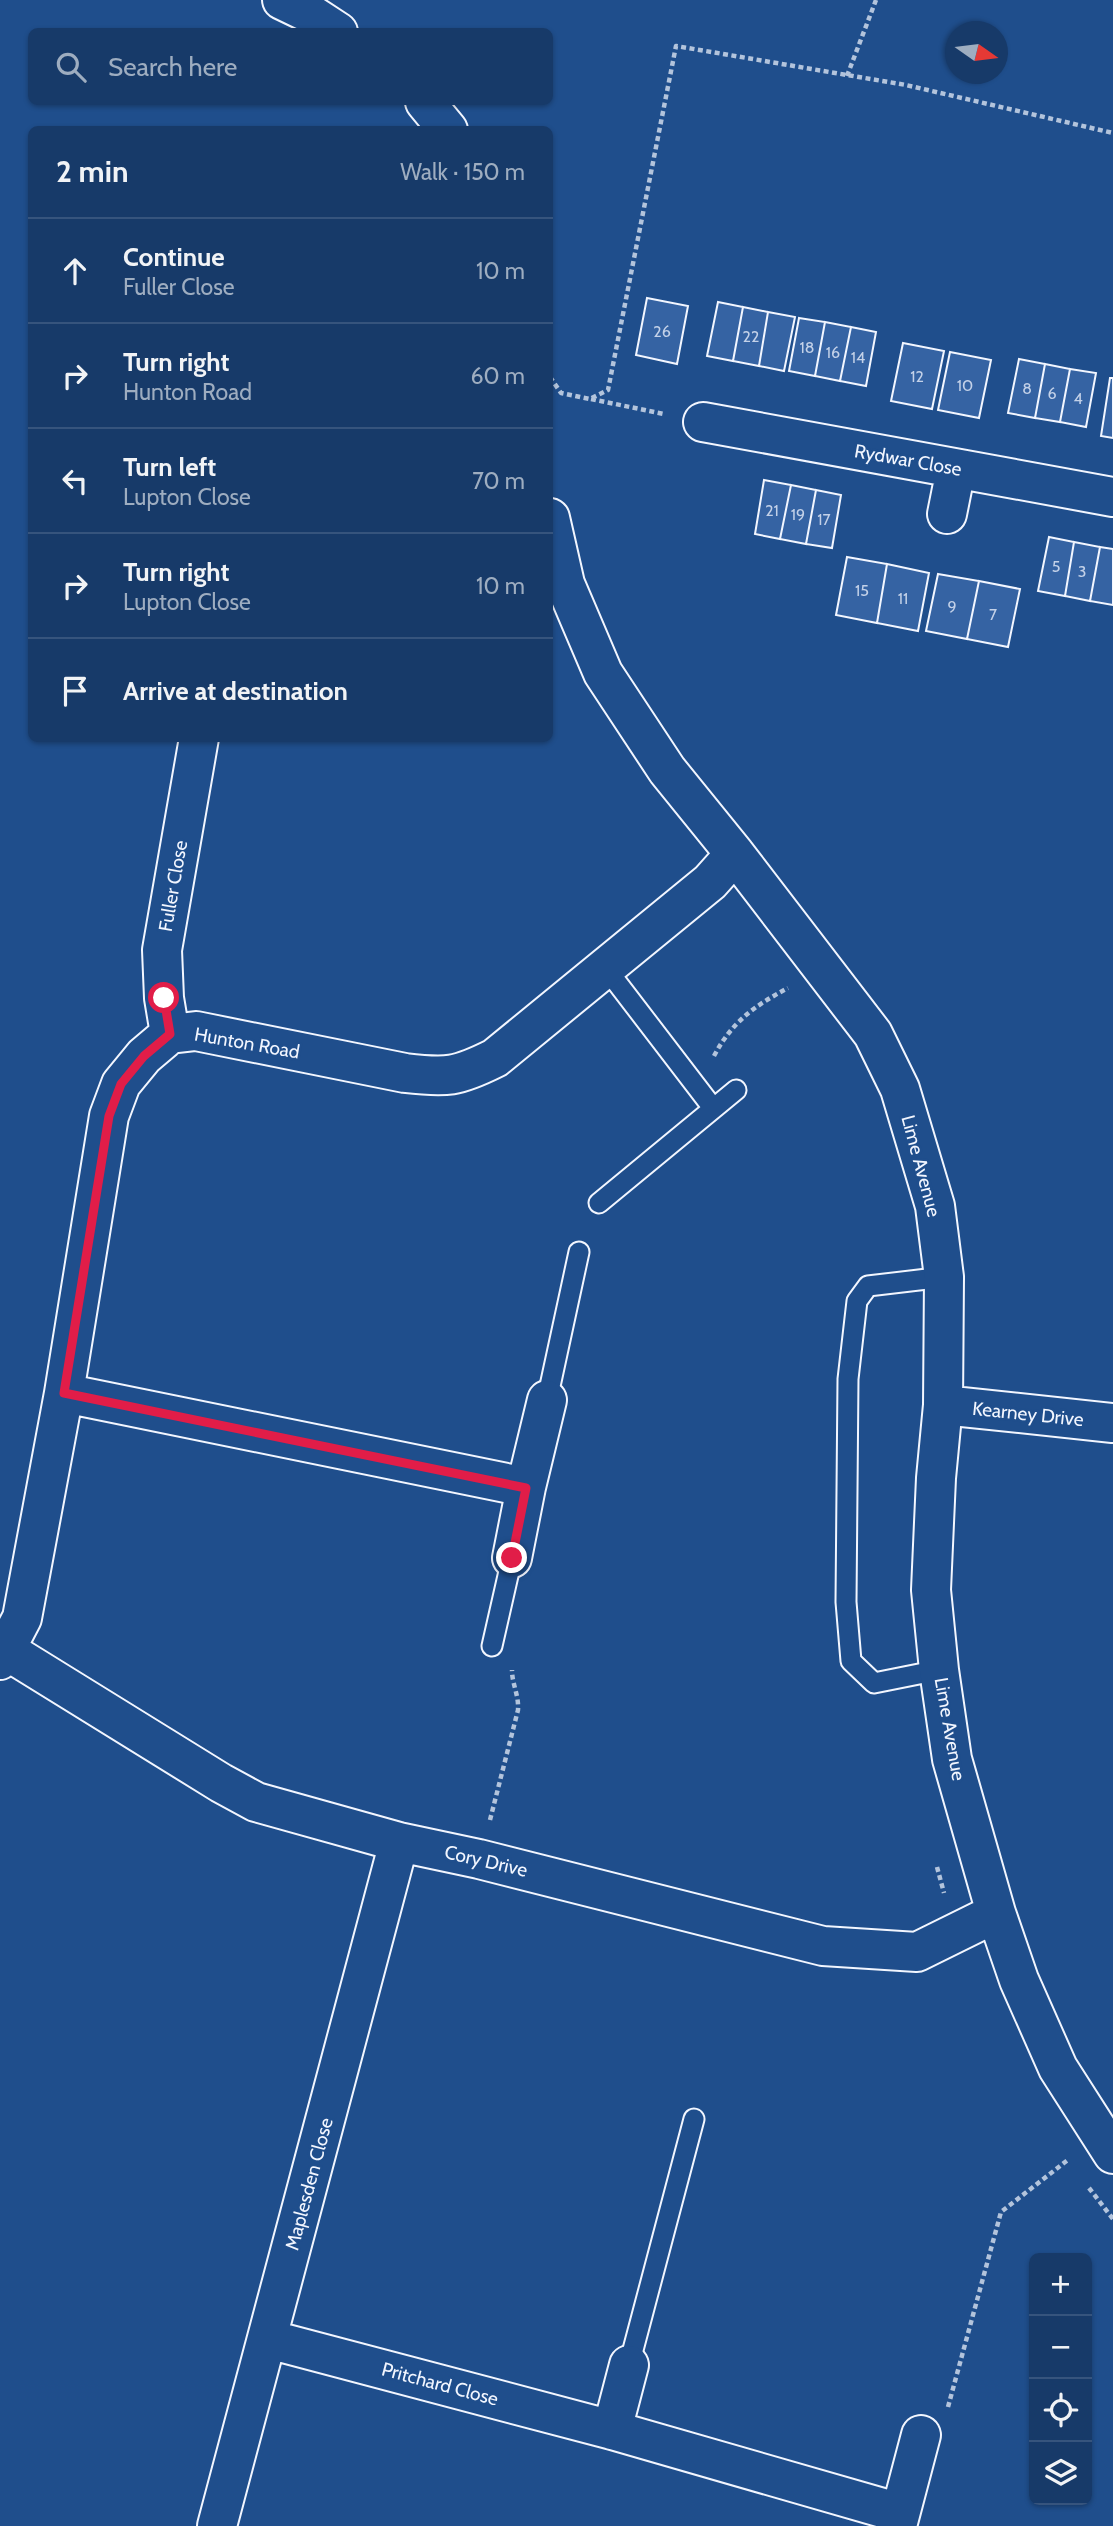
<!DOCTYPE html>
<html lang="en">
<head>
<meta charset="utf-8">
<style>
  body { margin:0; font-family:Cabin,sans-serif; background:#20416f; color:#f1f3f6 }
  .controls { position:absolute; right:21px; bottom:21px; display:grid; overflow:hidden; border-radius:10px; box-shadow:0 2px 5px #0004 }
  .controls button { width:63px; height:63px; display:grid; place-items:center; padding:0; border:0; border-bottom:2px solid #36547d; background:#173a69; color:#f1f3f6; font:35px sans-serif }
  .compass { position:absolute; left:945px; top:21px; width:63px; height:63px; border-radius:50%; background:#173a69; box-shadow:0 2px 5px #0004; rotate:104deg }
  .stop { position:absolute; width:21px; height:21px; margin:-16px; border:5px solid #e11d48; border-radius:50%; background:#fff }
  .stop.end { background:#e11d48; border-color:#fff; box-shadow:0 2px 7px #0008 }
  .list { margin:0; padding:0; list-style:none }
  h2 { display:flex; justify-content:space-between; align-items:center; height:91px; margin:0; padding:0 28px; font-size:30px }
  h2 small { font-size:23px; font-weight:400; color:#9eadc0 }
  .list li { display:grid; grid-template-columns:46px 1fr auto; gap:21px; align-items:center; box-sizing:border-box; height:105px; padding:0 28px; border-top:2px solid #36547d }
  .list b { display:block; font-size:26px; white-space:nowrap }
  .list p { margin:0; font-size:23px; white-space:nowrap; color:#9eadc0 }
  .list em { font-size:23px; font-style:normal; color:#9eadc0 }
  .icon { flex:none; width:38px; height:38px; fill:none; stroke:currentColor; stroke-width:2; stroke-linecap:round; stroke-linejoin:round }
  .map { position:relative; flex:none; width:1113px; height:2526px; overflow:hidden }
  .search { position:absolute; background:#173a69; box-shadow:0 2px 5px #0004; left:28px; top:28px; width:525px; height:77px; display:flex; align-items:center; gap:18px; box-sizing:border-box; padding:0 24px; border-radius:10px; color:#9eadc0; font-size:26px }
  .panel { position:absolute; background:#173a69; box-shadow:0 2px 5px #0004; left:28px; top:126px; width:525px; height:616px; border-radius:10px }
  .map>svg:first-child { display:block }
  .building { fill:#3563a3; stroke:#f2f6ff; stroke-width:2 }
  .lines { fill:none; stroke-linecap:round; stroke-linejoin:round }
  .service-casing { stroke:#f2f6ff; stroke-width:23 }
  .minor-casing { stroke:#f2f6ff; stroke-width:42 }
  .path { stroke:#b3c4dc; stroke-width:4.5; stroke-dasharray:5 3.5; stroke-linecap:butt }
  .service { stroke:#1f4e8c; stroke-width:19 }
  .minor { stroke:#1f4e8c; stroke-width:38 }
  .route { stroke:#e11d48; stroke-width:9 }
  .labels { text-anchor:middle; dominant-baseline:central; stroke-width:5; stroke-linejoin:round; paint-order:stroke }
  .number-label { font-size:16px; fill:#c3d1e8 }
  .street-label { font-size:19px; fill:#f2f6ff; stroke:#1f4e8c }
</style>
</head>
<body>
<div class="map">
<svg width="1113" height="2526" viewBox="0 0 1113 2526">
  <rect width="100%" height="100%" fill="#1f4e8c"/>
  <path class="building" d="M647,298L688,306L677,364L636,355Z
    M718,302L743,307L733,361L707,356Z
    M743,307L768,312L759,366L733,361Z
    M768,312L795,317L784,371L759,366Z
    M799,318L825,322L815,376L789,371Z
    M825,322L851,327L840,381L815,376Z
    M851,327L876,332L866,386L840,381Z
    M903,343L944,351L932,409L891,401Z
    M950,352L991,360L979,418L938,410Z
    M1019,359L1045,364L1035,418L1008,413Z
    M1045,364L1070,369L1060,422L1035,418Z
    M1070,369L1096,373L1086,427L1060,422Z
    M1110,378H1113V438L1101,436Z
    M764,480L791,485L780,539L755,534Z
    M791,485L816,490L806,544L780,539Z
    M816,490L841,495L832,548L806,544Z
    M1049,537L1074,542L1065,596L1038,591Z
    M1074,542L1100,547L1090,601L1065,596Z
    M1100,547L1113,549V605L1090,601Z
    M847,557L887,564L877,623L836,615Z
    M887,564L929,573L918,631L877,623Z
    M938,574L979,581L967,639L926,631Z
    M979,581L1020,589L1008,647L967,639Z"/>
  <g class="lines">
    <g class="service-casing">
      <path id="service" d="M605,967L713,1108
        M599,1203L736,1090
        M547,1400L579,1252
        M492,1646L512,1558
        M939,1670L874,1683L851,1661L846,1602L848,1379L857,1301L868,1286L944,1277
        M629,2365L694,2119"/>
    </g>
    <g class="minor-casing">
      <path id="minor" d="M282,0L309,13L338,32
        M425,102L448,130
        M703,422L1113,497
        M947,514L956,469
        M550,518L565,584L603,673L667,770L735,854L873,1034L900,1089L935,1206L944,1277L943,1405L936,1478L931,1590L939,1670L952,1759L996,1913L1019,1980L1058,2068L1113,2154
        M170,1034L164,998L162,950L199,738
        M64,1393L526,1487L547,1400
        M943,1405L1113,1423
        M512,1558L526,1487
        M6,1650L221,1783L256,1802L399,1842L479,1859L823,1946L917,1952L996,1913
        M0,1660L22,1618L64,1393L109,1116L121,1084L144,1056L170,1034L196,1031L405,1073C447,1078 457,1077 495,1058L710,882L735,854
        M268,2339L612,2430L900,2513
        M612,2430L629,2365
        M217,2526L399,1842
        M897,2526L921,2435"/>
    </g>
    <path class="path" d="M847,76L876,0
      M550,377L561,393L590,399L608,390L676,46L906,85L1113,133
      M591,399L664,414
      M714,1056C732,1022 754,1006 788,988
      M490,1820L518,1710C519,1695 512,1684 512,1670
      M937,1867L944,1893
      M1089,2188L1113,2219
      M948,2407L1001,2212L1069,2159"/>
    <use href="#service" class="service"/>
    <use href="#minor" class="minor"/>
  </g>
  <g class="lines">
    <path class="route" d="M164,998L170,1034L144,1056L121,1084L109,1116L64,1393L526,1488L512,1558"/>
  </g>
  <g class="labels">
    <g class="number-label">
      <text x="662" y="331">26</text>
      <text x="751" y="336">22</text>
      <text x="807" y="347">18</text>
      <text x="833" y="352">16</text>
      <text x="858" y="357">14</text>
      <text x="917" y="376">12</text>
      <text x="965" y="385">10</text>
      <text x="1027" y="388">8</text>
      <text x="1052" y="393">6</text>
      <text x="1078" y="398">4</text>
      <text x="772" y="510">21</text>
      <text x="798" y="514">19</text>
      <text x="824" y="519">17</text>
      <text x="1056" y="566">5</text>
      <text x="1082" y="571">3</text>
      <text x="862" y="590">15</text>
      <text x="903" y="598">11</text>
      <text x="952" y="606">9</text>
      <text x="993" y="614">7</text>
    </g>
    <g class="street-label">
      <text transform="translate(908 460) rotate(10)">Rydwar Close</text>
      <text transform="translate(173 886) rotate(-80)">Fuller Close</text>
      <text transform="translate(247 1043) rotate(10)">Hunton Road</text>
      <text transform="translate(921 1166) rotate(75)">Lime Avenue</text>
      <text transform="translate(1028 1414) rotate(6)">Kearney Drive</text>
      <text transform="translate(950 1729) rotate(80)">Lime Avenue</text>
      <text transform="translate(486 1861) rotate(13)">Cory Drive</text>
      <text transform="translate(309 2184) rotate(-75)">Maplesden Close</text>
      <text transform="translate(440 2384) rotate(15)">Pritchard Close</text>
    </g>
  </g>
</svg>
<div class="controls">
<button>+</button>
<button>−</button>
<button><svg class="icon" aria-label="locate" viewBox="0 0 24 24"><circle cx="12" cy="12" r="6"/><path d="M12 2v4M12 18v4M2 12h4M18 12h4"/></svg></button>
<button><svg class="icon" aria-label="layers" viewBox="0 0 24 24"><path d="M12 4l9 5-9 5-9-5zM3 14l9 5 9-5"/></svg></button>
</div>
<svg class="compass" viewBox="-18 -18 36 36"><path d="M0-13l5 13h-10z" fill="#e53935"/><path d="M0 13l5-13h-10z" fill="#9eadc0"/></svg>
<div class="stop" style="left:164px;top:998px"></div>
<div class="stop end" style="left:512px;top:1558px"></div>
<div class="search"><svg class="icon" aria-label="search" viewBox="0 0 24 24"><circle cx="10" cy="10" r="6"/><path d="M15 15l6 6"/></svg>Search here</div>
<section class="panel">
<h2>2 min<small>Walk · 150 m</small></h2>
<ul class="list">
<li><svg class="icon" aria-label="ahead" viewBox="0 0 24 24"><path d="M12 20V5M6 11l6-6 6 6"/></svg><div><b>Continue</b><p>Fuller Close</p></div><em>10 m</em></li>
<li><svg class="icon" aria-label="right" viewBox="0 0 24 24"><path d="M7 20v-9h11M14 6l5 5-5 5"/></svg><div><b>Turn right</b><p>Hunton Road</p></div><em>60 m</em></li>
<li><svg class="icon" aria-label="left" viewBox="0 0 24 24"><path d="M17 20v-9H6M10 6l-5 5 5 5"/></svg><div><b>Turn left</b><p>Lupton Close</p></div><em>70 m</em></li>
<li><svg class="icon" aria-label="right" viewBox="0 0 24 24"><path d="M7 20v-9h11M14 6l5 5-5 5"/></svg><div><b>Turn right</b><p>Lupton Close</p></div><em>10 m</em></li>
<li><svg class="icon" aria-label="arrive" viewBox="0 0 24 24"><path d="M6 21V4h12l-3 4 3 4H6"/></svg><div><b>Arrive at destination</b></div></li>
</ul>
</section>
</div>
</body>
</html>
